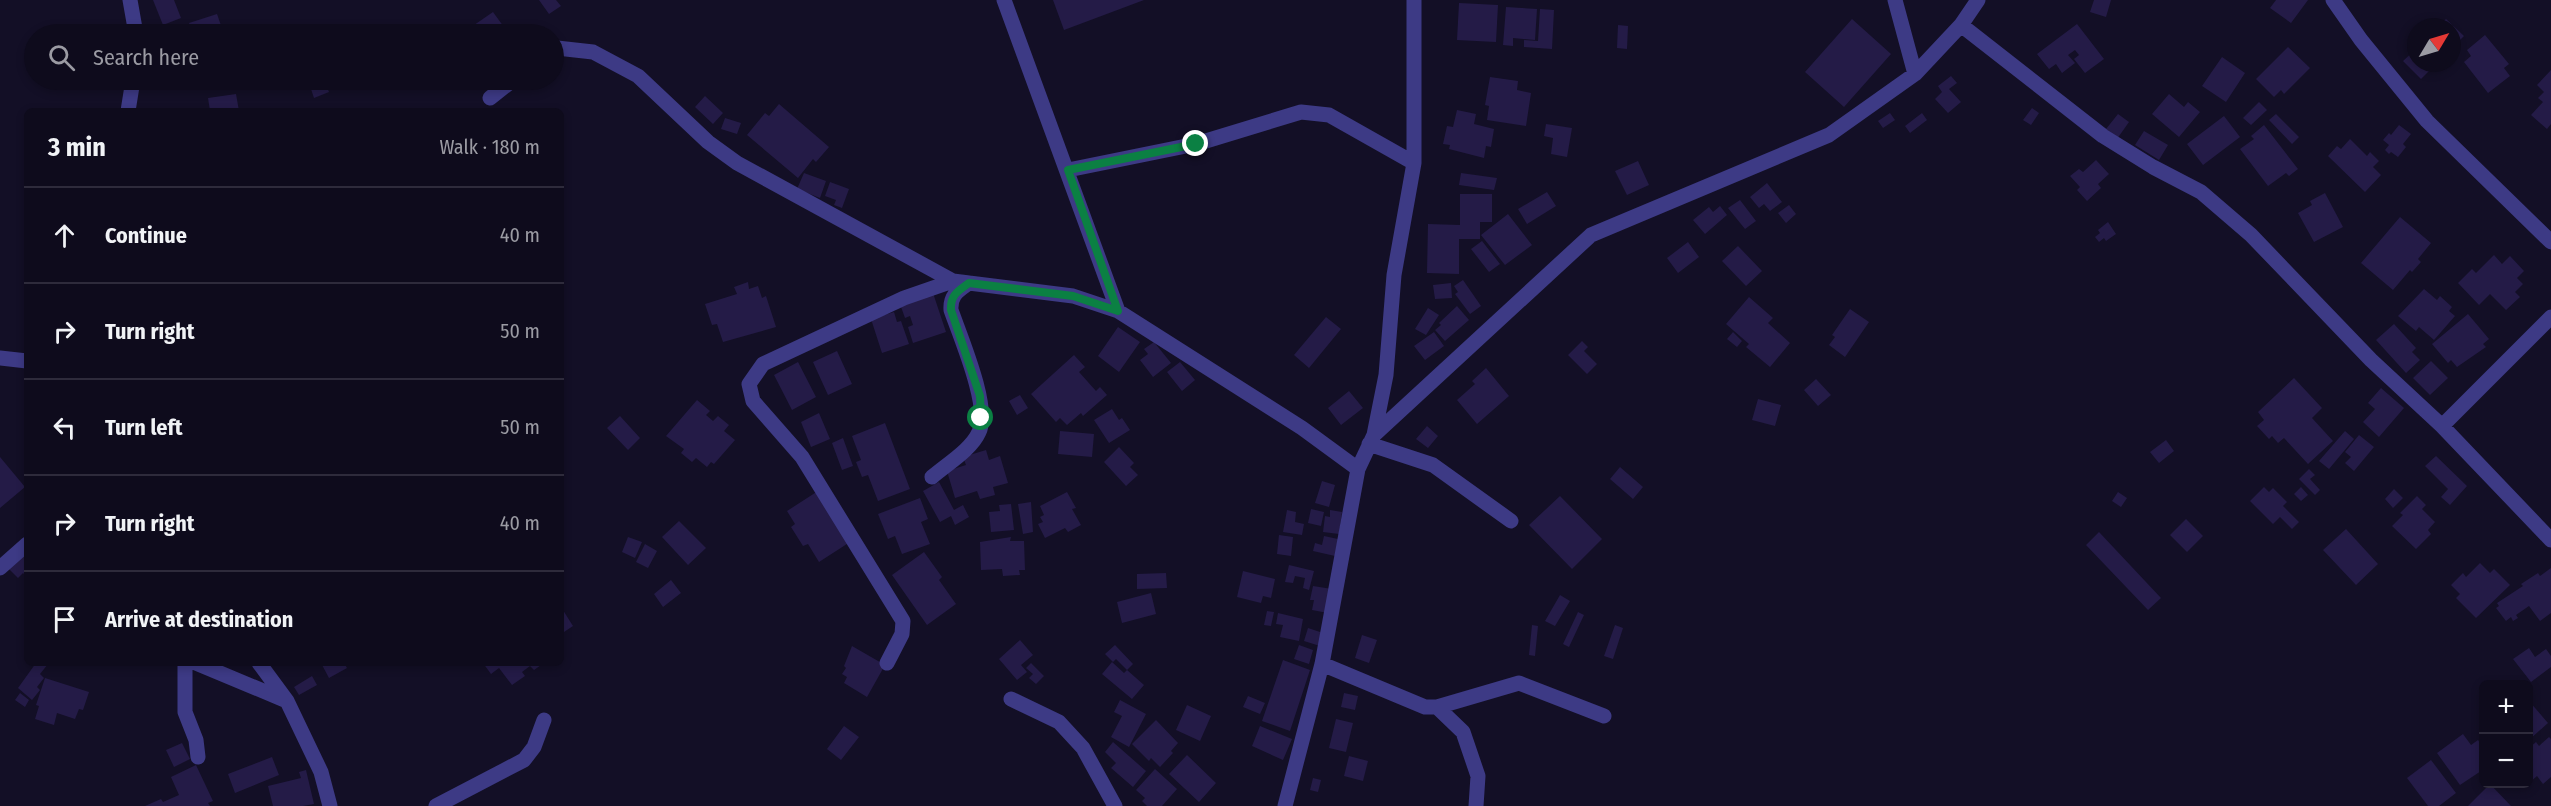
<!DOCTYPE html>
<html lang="en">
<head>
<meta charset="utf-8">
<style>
  body { margin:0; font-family:"Fira Sans Condensed",sans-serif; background:#1c1929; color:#f1f3f6 }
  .controls { position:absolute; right:18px; bottom:18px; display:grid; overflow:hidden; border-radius:9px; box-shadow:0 3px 9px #0003 }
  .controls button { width:54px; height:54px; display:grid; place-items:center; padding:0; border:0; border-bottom:2px solid #2e2b3b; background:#0e0b1c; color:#f1f3f6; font:30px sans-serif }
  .compass { position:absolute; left:2407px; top:18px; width:54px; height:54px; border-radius:50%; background:#0e0b1c; box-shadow:0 3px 9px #0003; rotate:52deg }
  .stop { position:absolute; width:18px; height:18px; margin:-14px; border:4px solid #0b8043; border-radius:50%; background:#fff }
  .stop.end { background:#0b8043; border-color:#fff; box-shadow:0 2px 6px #0008 }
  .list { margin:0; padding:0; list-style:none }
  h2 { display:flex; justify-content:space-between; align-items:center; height:78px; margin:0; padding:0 24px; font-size:26px }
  h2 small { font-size:20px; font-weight:400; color:#9b9ba3 }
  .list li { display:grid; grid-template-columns:39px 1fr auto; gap:18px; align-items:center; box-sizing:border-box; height:96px; padding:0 24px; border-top:2px solid #2e2b3b }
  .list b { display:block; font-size:22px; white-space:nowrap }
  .list em { font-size:20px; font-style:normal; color:#9b9ba3 }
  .icon { flex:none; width:33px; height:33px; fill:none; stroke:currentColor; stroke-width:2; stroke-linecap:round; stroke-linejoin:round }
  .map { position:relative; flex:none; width:2551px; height:806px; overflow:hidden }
  .search { position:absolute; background:#0e0b1c; box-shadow:0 3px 9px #0003; left:24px; top:24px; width:540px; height:66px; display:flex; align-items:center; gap:15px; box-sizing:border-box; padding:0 21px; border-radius:33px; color:#9b9ba3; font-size:22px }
  .panel { position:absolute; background:#0e0b1c; box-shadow:0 3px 9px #0003; left:24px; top:108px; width:540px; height:558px; border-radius:9px }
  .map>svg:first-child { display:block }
  .building { fill:#241b47 }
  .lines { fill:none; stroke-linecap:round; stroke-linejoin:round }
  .minor { stroke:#3d3a85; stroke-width:15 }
  .route { stroke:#0b8043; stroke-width:8 }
</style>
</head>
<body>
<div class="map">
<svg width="2551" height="806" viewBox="0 0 2551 806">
  <rect width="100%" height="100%" fill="#130f26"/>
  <path class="building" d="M153,0H174L181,18L163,25Z
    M539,0H556L561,6L549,14Z
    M1053,0H1144L1064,30Z
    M2094,0H2111L2106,17L2090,12Z
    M2276,0H2308L2291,23L2270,8Z
    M1459,3L1498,5L1496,42L1457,40Z
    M1506,7L1537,9L1535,40L1513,38V46L1503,45Z
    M1540,9L1554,10L1552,49L1524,47V40L1538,41Z
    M493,12L509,34H461Z
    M217,14L224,34H193L189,23Z
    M1852,19L1891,54L1844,107L1805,72Z
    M2446,19L2464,36L2452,48V27H2438Z
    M2077,24L2104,59L2085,73L2074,59L2079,55L2075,50L2068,55L2075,63L2062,73L2056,64L2049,69L2037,54Z
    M1618,25L1628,26L1627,49L1617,48Z
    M2485,35L2509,64L2504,68L2510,76L2488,93L2464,62L2471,56L2467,50Z
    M2288,47L2310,68L2284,94L2281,90L2274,97L2256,79Z
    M2416,49V63H2437L2421,79L2403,61Z
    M2222,57L2245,73L2226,102L2202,86Z
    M2551,70V124L2547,129L2531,115L2543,102L2538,98L2544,92L2537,85Z
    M1951,76L1957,83L1949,89L1961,102L1948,113L1935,99L1942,92L1938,86Z
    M1490,77L1518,81L1517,90L1531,93L1526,126L1487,120L1489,106L1485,105Z
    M149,80H169L170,85L160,87L159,82L150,83Z
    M308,80H324L329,92L314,98Z
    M236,94L239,111H210L208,98Z
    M2169,94L2184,107L2188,102L2200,112L2179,137L2152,114Z
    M705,96L723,113L713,124L695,107Z
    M2259,102L2267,110L2251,125L2243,118Z
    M779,104L829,147L816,162L813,159L798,178L747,135L765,113L769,116Z
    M2032,108L2039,113L2031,125L2023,120Z
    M1457,110L1476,114L1474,124L1494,129L1491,147L1486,146L1484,158L1449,149L1450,145L1443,144L1447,126L1453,127Z
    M1890,113L1895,120L1883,128L1878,121Z
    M1922,113L1927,120L1910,133L1905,126Z
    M2118,114L2129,122L2117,139L2106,129Z
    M2276,114L2299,137L2292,144L2269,120Z
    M2224,116L2240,137L2203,165L2187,144Z
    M725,118L741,123L737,134L721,129Z
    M1546,124L1572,128L1567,157L1551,154L1553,138L1544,136Z
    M2264,125L2298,169L2289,176L2286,173L2268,186L2240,149L2254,139L2251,136Z
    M2399,125L2411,134L2403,144L2406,147L2398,157L2391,152L2389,154L2385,150L2389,145L2383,140L2389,133L2391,135Z
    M2144,131L2168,145L2159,160L2135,145Z
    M2350,139L2367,156L2370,152L2379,161L2373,167L2381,175L2365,192L2328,156L2337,146L2341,149Z
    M2096,160L2109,174L2098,184L2101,188L2087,201L2077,190L2080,187L2070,176L2079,169L2083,172Z
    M1638,161L1649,185L1627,195L1615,171Z
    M804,173L826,181L820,198L797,189Z
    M1461,173L1497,178L1494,190L1459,185Z
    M830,182L849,189L842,208L834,205L836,200L825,196Z
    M1767,183L1782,202L1770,211L1764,204L1759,208L1750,197Z
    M1547,192L1556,206L1527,224L1518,209Z
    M2325,193L2343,227L2314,242L2298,213L2312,205L2310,201Z
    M1460,194H1492V222H1480V239H1459V274L1427,273L1428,224L1460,225Z
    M1740,200L1756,221L1745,229L1728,208Z
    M1789,205L1796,214L1786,223L1778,213Z
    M1720,206L1727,215L1705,234L1693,220L1709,207L1713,212Z
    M1508,214L1532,245L1505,265L1481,235Z
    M2400,217L2431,243L2418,259L2421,262L2412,272L2410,270L2393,290L2361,263Z
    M2108,222L2116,234L2106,241L2104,238L2099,242L2095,237L2100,233L2098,230Z
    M1482,241L1500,264L1489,272L1471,249Z
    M1688,242L1699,257L1678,273L1667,258Z
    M1738,246L1762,271L1746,286L1722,261Z
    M2494,255L2502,264L2510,256L2524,271L2517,278L2523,284L2515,292L2520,297L2506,310L2490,294L2479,305L2458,283L2472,269L2476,273Z
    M1463,280L1481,306L1470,314L1455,294L1458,292L1454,286Z
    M748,282L749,289L758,286L762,298L766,296L776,327L723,342L717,324L712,325L705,304L737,294L734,287Z
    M1451,283L1452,298L1435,299L1433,285Z
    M2424,289L2437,300L2440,296L2452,307L2449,311L2455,316L2434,340L2419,327L2416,331L2398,316Z
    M933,293L946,332L913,343L908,327L913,325L910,316L905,318L900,304Z
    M1749,297L1773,318L1768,323L1790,343L1770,367L1746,347L1749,344L1726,324Z
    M1457,306L1469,320L1445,341L1435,330L1441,325L1439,323Z
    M1428,308L1439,315L1426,335L1415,329Z
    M1850,309L1869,322L1845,357L1829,345L1835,337L1832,335Z
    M894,312L897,322L901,321L909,344L882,353L871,319Z
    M2468,314L2489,339L2483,344L2486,347L2457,367L2451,360L2448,363L2432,344Z
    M1326,317L1341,329L1309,368L1294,355Z
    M2394,324L2416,348L2412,352L2420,360L2406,373L2376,340Z
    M1118,327L1140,342L1119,372L1098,356Z
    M1434,332L1444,346L1425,360L1414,346Z
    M1733,332L1742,341L1737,347L1727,339Z
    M1582,341L1588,347L1584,351L1597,364L1587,374L1568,355Z
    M1154,342L1171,363L1153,377L1140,360L1148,354L1144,349Z
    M837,351L852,384L828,395L813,362Z
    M1074,355L1085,367L1079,372L1096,391L1100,387L1107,395L1083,416L1081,413L1067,425L1060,418L1056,422L1031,394Z
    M2431,361L2448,378L2430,395L2413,378Z
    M798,362L816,397L792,410L774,375Z
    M1180,362L1195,380L1182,391L1167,372Z
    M1486,368L1509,396L1477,424L1457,400L1475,384L1472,381Z
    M2294,378L2322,408L2312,418L2333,441L2308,464L2284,438L2278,443L2272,436L2269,439L2257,426L2264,420L2258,412Z
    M1816,379L1831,395L1818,406L1804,390Z
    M2381,388L2404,408L2379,437L2363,422L2375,409L2368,403Z
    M1349,391L1363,408L1341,425L1328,408Z
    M1020,395L1028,408L1017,415L1009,401Z
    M1758,399L1781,405L1775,426L1752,420Z
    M697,400L710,411L706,415L713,421L718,416L729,425L724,431L735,440L714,464L711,462L707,467L696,458L692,462L681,453L684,449L666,436Z
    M1112,409L1119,420L1122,418L1130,430L1109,443L1094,420Z
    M819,413L830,439L811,447L801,422Z
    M620,416L640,438L628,450L607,428Z
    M885,423L910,489L878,501L868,475L862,477L856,462L861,460L852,436Z
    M1427,426L1438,436L1428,448L1416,439Z
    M1060,431L1094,434L1092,457L1058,454Z
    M2345,431L2354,439L2329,469L2319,461Z
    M2359,435L2374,447L2354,471L2345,463L2351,457L2345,452Z
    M843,438L853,466L842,470L832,443Z
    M2166,440L2174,451L2159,463L2150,452Z
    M1119,447L1134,463L1130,467L1138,475L1126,486L1104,462Z
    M986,450L989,460L1000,456L1008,483L993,487L995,495L980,499L977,491L955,498L947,471L966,465L963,457Z
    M2436,456L2467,486L2450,505L2441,497L2448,489L2425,466Z
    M0,457L25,487L0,508Z
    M1620,467L1643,487L1633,499L1610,479Z
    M2309,469L2315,475L2310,479L2320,490L2315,495L2299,479Z
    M1322,481L1335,485L1329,507L1315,503Z
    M939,482L954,510L963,505L969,517L955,525L951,516L940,522L923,491Z
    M2264,487L2269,492L2273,488L2287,502L2283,506L2299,522L2292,529L2280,517L2273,524L2250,501Z
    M2301,487L2308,495L2301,501L2294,494Z
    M2394,489L2403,498L2393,508L2385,499Z
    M818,491L850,542L819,562L808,544L803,546L791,527L795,524L787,511Z
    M1067,492L1076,508L1072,509L1081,525L1068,532L1065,528L1045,538L1038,524L1043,522L1040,517L1044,515L1040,506Z
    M2118,492L2127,498L2121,507L2112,501Z
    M1560,496L1602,539L1572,569L1529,525Z
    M2417,496L2426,505L2422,509L2435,522L2428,530L2431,534L2416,549L2392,526L2403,515L2400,513Z
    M920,498L928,519L921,522L930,544L902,554L895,536L888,539L878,514Z
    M1031,502L1033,532L1023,534L1018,504Z
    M1011,504L1014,530L991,532L989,512L1000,511L999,505Z
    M1311,509L1324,512L1321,526L1308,523Z
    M1287,510L1296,512L1295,522L1304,524L1302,535L1283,532Z
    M1330,510L1342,512L1339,534L1323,532L1325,516L1330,517Z
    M2186,519L2203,536L2187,552L2170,535Z
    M679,521L706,548L688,565L662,537Z
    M2346,529L2378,564L2356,585L2323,550Z
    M2099,532L2161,598L2148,610L2086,545Z
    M1279,535L1293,537L1291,556L1277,554Z
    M1324,536L1338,539L1335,556L1313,551L1315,543L1322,545Z
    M628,537L642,542L635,558L622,552Z
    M1011,537L1010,541H1024L1025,570H1019L1020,575L1003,576L1002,569L981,570L980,542Z
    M645,544L657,551L648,568L636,562Z
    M20,552L27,558V577L23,573L18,578L7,567Z
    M924,552L942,577L939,580L956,604L927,625L892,575Z
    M2480,563L2490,573L2494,569L2510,585L2476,618L2456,598L2460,594L2451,585L2463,573L2466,577Z
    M1289,565L1314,571L1309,590L1303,588L1305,578L1295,576L1293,583L1285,582Z
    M2551,568V613L2540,621L2529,606L2516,615L2518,618L2513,621L2511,617L2506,621L2496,608L2499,606L2497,603L2523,586L2521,584L2538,573L2540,576Z
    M1243,571L1275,579L1271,598L1263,596L1261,603L1237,597Z
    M1166,573L1167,588L1137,589V574Z
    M671,580L681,593L663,607L654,594Z
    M1313,586L1332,589L1328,613L1312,610L1314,600H1310Z
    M1151,593L1156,614L1122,623L1117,602Z
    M1560,595L1570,601L1555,626L1545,621Z
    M561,607L573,626L561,634Z
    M1267,611L1274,612L1271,626L1264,625Z
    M1578,612L1584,615L1569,647L1563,644Z
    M1278,613L1303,619L1299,641L1280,637L1283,625L1276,624Z
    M1532,625L1538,626L1535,656L1529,655Z
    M1615,625L1623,628L1613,659L1604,656Z
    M1308,628L1323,633L1320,646L1304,641Z
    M1362,635L1377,640L1369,663L1355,658Z
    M1020,640L1033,655L1021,665L1027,672L1017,680L999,659Z
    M1115,645L1133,664L1127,670L1116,659L1113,662L1105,654Z
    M1299,645L1313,650L1309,664L1294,659Z
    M852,646L885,665L867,697L844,683L847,677L842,674L846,668L844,666Z
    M2529,648L2535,657L2546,649L2551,656V667L2531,682L2513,659Z
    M1283,660L1310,670L1290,731L1262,721Z
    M1112,662L1124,673L1127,670L1144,685L1132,699L1102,674Z
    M36,663L48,664L40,674L44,678L37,687L40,690L32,700L18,688Z
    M321,663H344L347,668L329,678Z
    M483,663H544L534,670L530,666L522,672L525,676L512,685L499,668L491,674Z
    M1031,663L1044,676L1036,684L1029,678L1033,674L1026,668Z
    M312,676L317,685L299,695L294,687Z
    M45,678L89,692L83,710L79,709L75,719L57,713L54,725L35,719L39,706L36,705Z
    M20,693L29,700L25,707L15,700Z
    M1344,693L1358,696L1355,710L1341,707Z
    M1248,696L1265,703L1260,714L1243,707Z
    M1120,700L1146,714L1129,747L1111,737L1122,716L1114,712Z
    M2529,701L2548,723L2529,740Z
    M1187,705L1211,716L1200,741L1176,730Z
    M1336,719L1353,723L1346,752L1329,748Z
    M1156,720L1178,743L1171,751L1173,753L1160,767L1151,758L1149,761L1132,744Z
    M844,726L859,737L841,760L827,749Z
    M1260,726L1292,739L1283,760L1252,746Z
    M2463,734L2471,745L2478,740L2484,748V769L2460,785L2437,753Z
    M2549,737L2551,739V777L2543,784L2537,776L2529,783V748L2536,742L2539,746Z
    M1113,742L1146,771L1133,787L1111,768L1116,763L1105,752Z
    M182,743L190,759L174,767L166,750Z
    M1187,755L1216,783L1199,802L1169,774Z
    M1349,756L1368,761L1363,781L1344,776Z
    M272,757L279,775L235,793L228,774Z
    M2431,760L2456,793L2439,806H2428L2407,778Z
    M196,765L213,801L208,803L210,806H145L161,799L163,802L179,795L171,777Z
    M1155,769L1177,789L1162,806H1147L1142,801L1145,798L1136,790Z
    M306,770L314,804L303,806H273L268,786L301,778L299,772Z
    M1313,778L1321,780L1318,792L1310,790Z
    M2490,784L2511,806H2468Z"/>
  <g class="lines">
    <path class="minor" d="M130,0L136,34
      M1004,0L1118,311
      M1895,0L1915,74
      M2333,0L2361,40L2427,121L2551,242
      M1961,25L2103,136L2153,167L2201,192L2251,235L2371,360L2442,426L2551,540
      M554,50L557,48L593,52L638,76L708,142L737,163L953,281L1073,296L1118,311L1302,428L1358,469
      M490,98L513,80
      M128,111L133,80
      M1068,170L1196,144L1301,112L1329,115L1414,163
      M0,358L27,361
      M2442,426L2551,317
      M1374,435L1386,375L1394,275L1414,163V0
      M1369,444L1433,465L1511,521
      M932,477C947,464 971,450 979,432C991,408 960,336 951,310C950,295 958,291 969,283
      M0,568L27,544
      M185,663V712L196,740L198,757
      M196,663L287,701
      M259,663L287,701L321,772L330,806
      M887,663L902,634L903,621L802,457L753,401L749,384L763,364L904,298L953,281
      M1322,664L1425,707H1437L1519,683L1604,716
      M1011,699L1059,722L1083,748L1115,806
      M1437,707L1463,732L1478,776L1476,806
      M436,806L524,760L534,747L544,720
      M1285,806L1322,664L1358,469L1374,435L1591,235L1829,135L1915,74L1961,25L1978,0"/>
  </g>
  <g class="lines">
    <path class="route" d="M981,418L980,396L951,310C950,295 958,291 969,283L1073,296L1118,311L1068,170L1196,144"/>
  </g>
</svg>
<div class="controls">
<button>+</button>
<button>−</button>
</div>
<svg class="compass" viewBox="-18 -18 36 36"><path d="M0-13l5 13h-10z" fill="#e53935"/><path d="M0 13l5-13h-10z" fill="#9b9ba3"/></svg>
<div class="stop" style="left:981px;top:418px"></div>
<div class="stop end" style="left:1196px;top:144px"></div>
<div class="search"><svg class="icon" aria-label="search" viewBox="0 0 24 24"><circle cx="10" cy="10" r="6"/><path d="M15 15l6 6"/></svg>Search here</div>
<section class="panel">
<h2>3 min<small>Walk · 180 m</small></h2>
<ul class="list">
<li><svg class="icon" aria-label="ahead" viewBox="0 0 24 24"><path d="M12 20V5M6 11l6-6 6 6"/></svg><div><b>Continue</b></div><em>40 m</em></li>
<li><svg class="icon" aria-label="right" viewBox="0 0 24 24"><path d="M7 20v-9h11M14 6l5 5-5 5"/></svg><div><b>Turn right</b></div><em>50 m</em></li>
<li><svg class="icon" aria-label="left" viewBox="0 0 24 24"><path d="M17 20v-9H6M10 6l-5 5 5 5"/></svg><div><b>Turn left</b></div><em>50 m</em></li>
<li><svg class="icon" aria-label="right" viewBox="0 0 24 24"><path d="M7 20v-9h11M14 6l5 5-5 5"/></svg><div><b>Turn right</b></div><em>40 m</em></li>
<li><svg class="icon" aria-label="arrive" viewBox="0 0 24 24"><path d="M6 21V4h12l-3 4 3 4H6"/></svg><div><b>Arrive at destination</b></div></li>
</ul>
</section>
</div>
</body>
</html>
